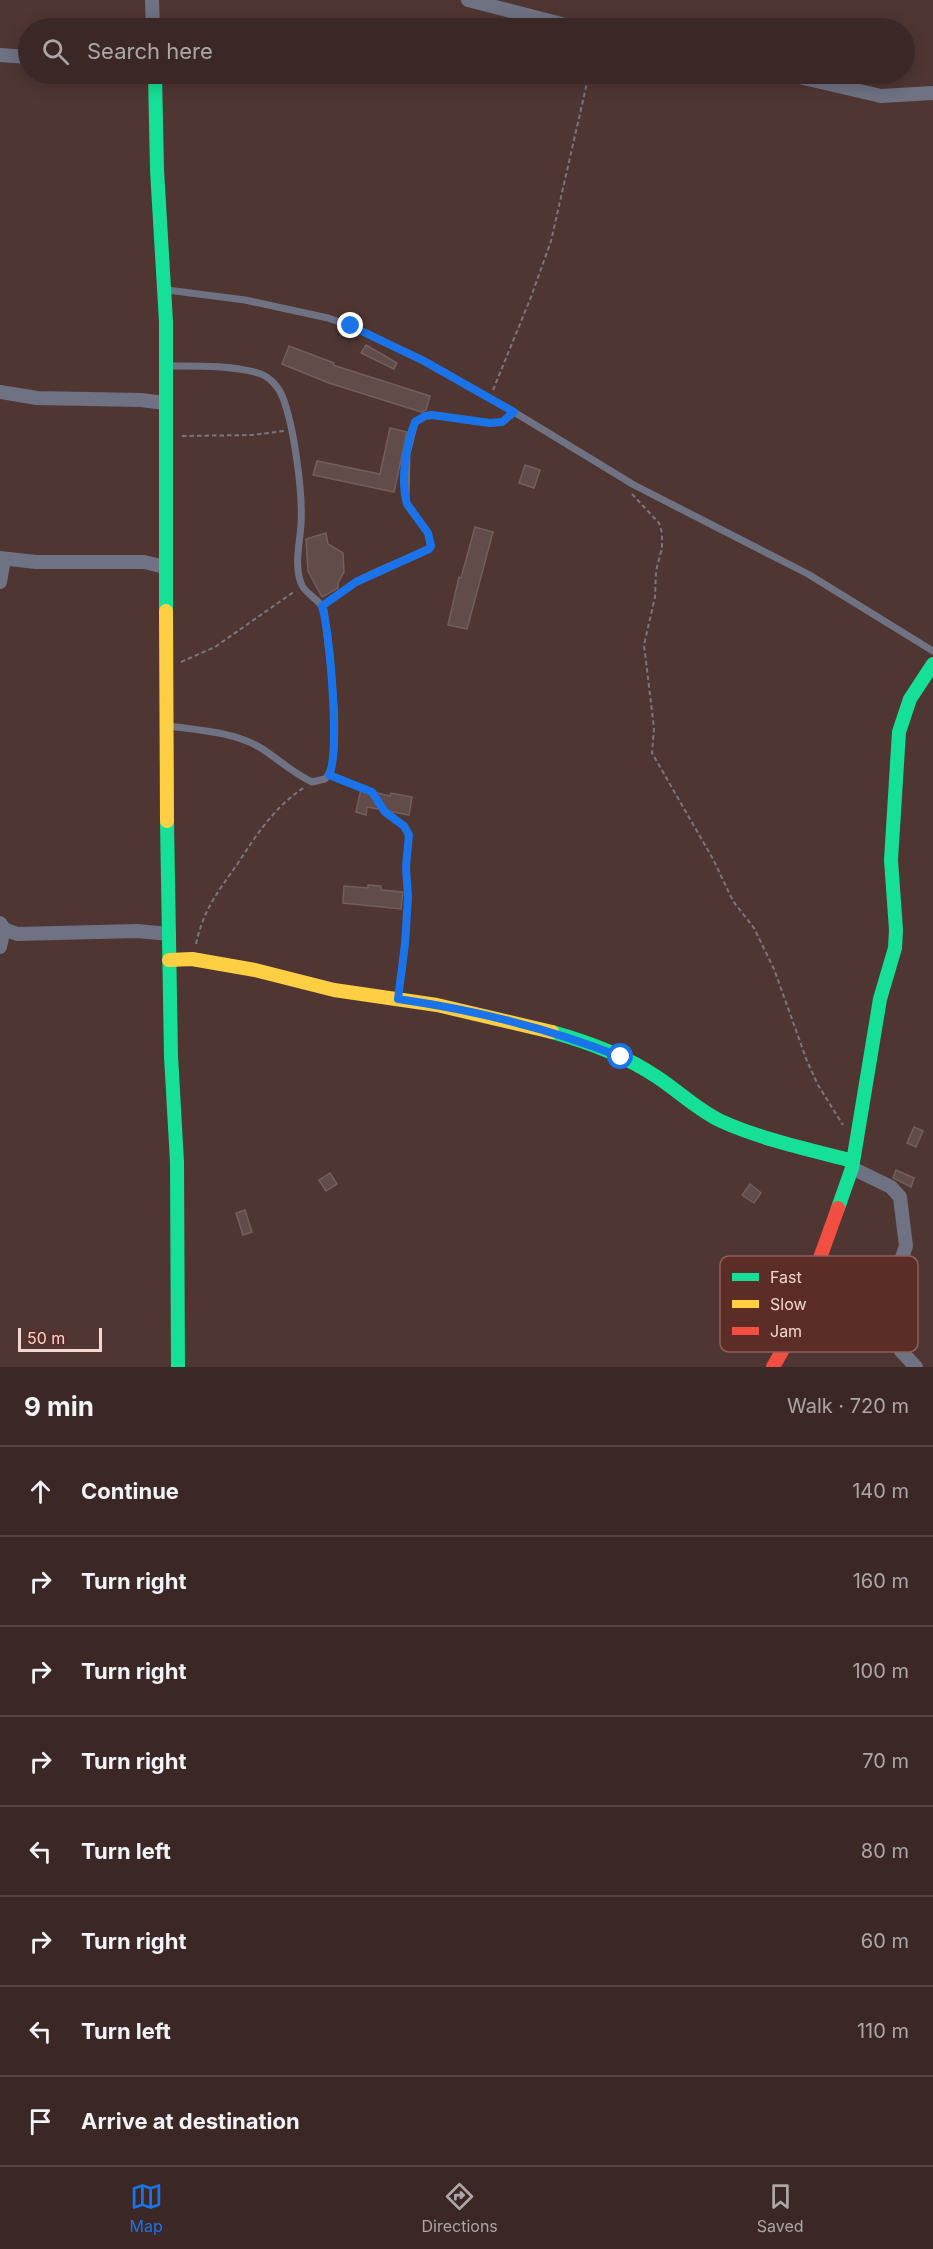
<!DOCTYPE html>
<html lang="en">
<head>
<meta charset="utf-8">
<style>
  body { margin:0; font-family:Inter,sans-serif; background:#42302e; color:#f1f3f6 }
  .scale { position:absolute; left:18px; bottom:15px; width:84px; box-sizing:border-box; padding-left:6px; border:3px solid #f5d7d1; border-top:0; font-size:16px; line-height:21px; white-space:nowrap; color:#f5d7d1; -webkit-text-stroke:4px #5c2d26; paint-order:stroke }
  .stop { position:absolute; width:18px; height:18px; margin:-14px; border:4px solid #1a73e8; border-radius:50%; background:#fff }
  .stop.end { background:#1a73e8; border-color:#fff; box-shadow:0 2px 6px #0008 }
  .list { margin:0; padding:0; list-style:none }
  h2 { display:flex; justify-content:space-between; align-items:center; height:78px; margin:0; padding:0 24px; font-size:26px }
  h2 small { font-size:20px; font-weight:400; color:#aca6a7 }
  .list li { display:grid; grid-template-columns:39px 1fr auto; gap:18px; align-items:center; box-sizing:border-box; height:90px; padding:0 24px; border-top:2px solid #544443 }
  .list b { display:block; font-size:22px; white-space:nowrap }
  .list em { font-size:20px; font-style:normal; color:#aca6a7 }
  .icon { flex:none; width:33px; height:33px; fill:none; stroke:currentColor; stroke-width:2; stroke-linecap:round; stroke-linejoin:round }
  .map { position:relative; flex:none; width:933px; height:1367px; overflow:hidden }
  .search { position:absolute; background:#3b2826; box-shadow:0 3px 15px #0003; left:18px; right:18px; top:18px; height:66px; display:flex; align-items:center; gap:15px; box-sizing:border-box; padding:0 21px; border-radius:33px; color:#aca6a7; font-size:22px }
  .sheet { height:798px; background:#3b2826 }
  nav { display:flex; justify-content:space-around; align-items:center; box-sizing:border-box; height:84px; border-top:2px solid #544443; background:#3b2826; font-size:16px; color:#aca6a7 }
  nav a { display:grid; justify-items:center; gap:3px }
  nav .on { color:#1a73e8 }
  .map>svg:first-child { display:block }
  .building { fill:#624c4a; stroke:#735e5b; stroke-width:1.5 }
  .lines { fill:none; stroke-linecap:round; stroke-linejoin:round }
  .path { stroke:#7a757e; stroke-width:2; stroke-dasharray:4.5 3; stroke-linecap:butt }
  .lane { stroke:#6f7283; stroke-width:7 }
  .street { stroke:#6f7283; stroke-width:14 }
  .fast { stroke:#16e098; stroke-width:14 }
  .slow { stroke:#ffcf43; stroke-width:14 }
  .jam { stroke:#f24e42; stroke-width:14 }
  .route { stroke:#1a73e8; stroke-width:8 }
  .key { fill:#5c2d26; stroke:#8a6059; stroke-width:1.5 }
  .key-label { font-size:16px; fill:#f5d7d1 }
</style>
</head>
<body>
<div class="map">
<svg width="933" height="1367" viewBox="0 0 933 1367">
  <rect width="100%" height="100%" fill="#4f3633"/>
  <path class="building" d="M366,345L397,363L394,369L361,353Z
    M289,346L334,363L333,365L430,396L426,410L421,412L329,383L282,364Z
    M390,428L407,432L394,492L313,475L317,461L380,474Z
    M525,465L540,470L534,488L519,483Z
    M475,527L493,532L467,629L448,625L459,577L461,578Z
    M326,533L328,544L343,553L344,572L338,583V588L322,597L308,571L306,539Z
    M361,789L390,796L391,793L412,797L409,815L367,807L366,815L356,812Z
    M368,885L381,886V890L403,892L401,909L343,903L344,886L368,888Z
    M914,1127L923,1131L916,1147L907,1143Z
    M896,1170L914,1178L911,1187L893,1178Z
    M330,1173L337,1184L326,1191L319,1180Z
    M750,1184L761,1193L754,1203L742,1195Z
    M245,1210L252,1232L243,1235L236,1213Z"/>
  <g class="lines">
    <path class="path" d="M493,390L531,297L551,241L589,74
      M182,436L252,435L284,431
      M632,494L659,523L662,533V548L656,571L655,597L644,645L654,728L652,753L713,859L733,901L754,928L774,969L807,1061L818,1085L843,1125
      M181,662L215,647L295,591
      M334,777L372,792L385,812L404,826L409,835L406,867L407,921L400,984
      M196,944C204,908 218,892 238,863C257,834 275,806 305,787"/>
    <path class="lane" d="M167,290L245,300L328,318L351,326L424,361L514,412
      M167,366C195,366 231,365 258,373C269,376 279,387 283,398C294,427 303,493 301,524C300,542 294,565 301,583C305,595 319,598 324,610C327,641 346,759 325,779L312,782C293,773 278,759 261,748C234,732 199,730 169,726
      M322,606L356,582L374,573L429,549L431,546L428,533L407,504L406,498L407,454L415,422L425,416L432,415L490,423L502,422L514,412L634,485L808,574L933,651"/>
    <path class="street" d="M152,0L153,28
      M468,0L577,28
      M0,55L28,57
      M769,74L799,77L881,96L933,93
      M0,392L37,398L141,400L165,403
      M0,558L36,562H144L165,567
      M0,582L4,559
      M0,923L4,929L17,934L137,931L169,934
      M0,947L4,929
      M852,1168L891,1187L900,1197L906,1246L897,1272L892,1307L894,1335L901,1351L916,1367"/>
    <path class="fast" d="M155,74L157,170L166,322V611
      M167,821L171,1056L177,1162L178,1367
      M552,1032C588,1042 626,1056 657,1077C677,1090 699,1111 721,1121C760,1139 811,1150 853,1161
      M838,1208L852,1168L880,999L895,948L896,930L891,860L899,732L910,699L933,664"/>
    <path class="slow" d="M166,611L167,821
      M169,960L192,959L255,970L334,990L437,1005L552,1032"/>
    <path class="jam" d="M773,1367L794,1330L838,1208"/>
  </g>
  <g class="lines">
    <path class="route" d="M351,326L424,361L514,412L502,422L490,423L432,415L425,416L415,422C406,446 400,479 407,504L428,533L431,546L429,549L356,582L322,606C330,631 340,753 329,775L372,792L385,812L404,826L409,835L406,867L408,897L405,944L398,999C474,1010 549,1028 621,1057"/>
  </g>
  <rect x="720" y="1256" width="198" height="96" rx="9" class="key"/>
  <rect x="732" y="1273" width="27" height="8" fill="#16e098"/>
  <rect x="732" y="1300" width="27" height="8" fill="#ffcf43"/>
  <rect x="732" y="1327" width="27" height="8" fill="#f24e42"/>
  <g class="key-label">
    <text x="770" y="1283">Fast</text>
    <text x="770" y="1310">Slow</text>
    <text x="770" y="1337">Jam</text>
  </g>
</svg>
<div class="scale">50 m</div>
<div class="stop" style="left:621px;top:1057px"></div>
<div class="stop end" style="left:351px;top:326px"></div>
<div class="search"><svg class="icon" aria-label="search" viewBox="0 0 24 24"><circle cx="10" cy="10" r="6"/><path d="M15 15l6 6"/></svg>Search here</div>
</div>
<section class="sheet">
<h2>9 min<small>Walk · 720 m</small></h2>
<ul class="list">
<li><svg class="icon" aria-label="ahead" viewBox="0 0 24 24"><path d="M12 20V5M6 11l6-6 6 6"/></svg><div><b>Continue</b></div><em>140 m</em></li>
<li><svg class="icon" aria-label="right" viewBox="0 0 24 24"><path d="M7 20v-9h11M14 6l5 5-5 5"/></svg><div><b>Turn right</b></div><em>160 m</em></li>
<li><svg class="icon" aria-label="right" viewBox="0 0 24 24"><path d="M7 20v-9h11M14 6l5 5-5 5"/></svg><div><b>Turn right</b></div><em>100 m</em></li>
<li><svg class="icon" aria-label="right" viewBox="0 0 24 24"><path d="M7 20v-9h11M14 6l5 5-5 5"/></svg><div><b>Turn right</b></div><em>70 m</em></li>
<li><svg class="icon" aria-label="left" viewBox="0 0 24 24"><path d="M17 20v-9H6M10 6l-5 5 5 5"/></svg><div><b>Turn left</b></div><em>80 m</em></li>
<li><svg class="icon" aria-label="right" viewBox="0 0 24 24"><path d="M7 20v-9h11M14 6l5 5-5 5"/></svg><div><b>Turn right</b></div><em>60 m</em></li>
<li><svg class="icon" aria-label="left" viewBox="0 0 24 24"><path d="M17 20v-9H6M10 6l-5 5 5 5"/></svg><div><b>Turn left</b></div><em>110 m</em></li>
<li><svg class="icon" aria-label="arrive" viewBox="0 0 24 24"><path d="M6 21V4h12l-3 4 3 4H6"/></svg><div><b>Arrive at destination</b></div></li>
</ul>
</section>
<nav>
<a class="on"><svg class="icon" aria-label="map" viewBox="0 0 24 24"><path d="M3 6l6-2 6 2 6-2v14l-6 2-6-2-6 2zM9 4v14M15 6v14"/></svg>Map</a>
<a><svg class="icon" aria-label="directions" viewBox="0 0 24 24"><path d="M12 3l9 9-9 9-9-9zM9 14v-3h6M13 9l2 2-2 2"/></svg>Directions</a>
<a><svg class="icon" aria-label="saved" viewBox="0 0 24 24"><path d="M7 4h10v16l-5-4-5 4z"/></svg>Saved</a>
</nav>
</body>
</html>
